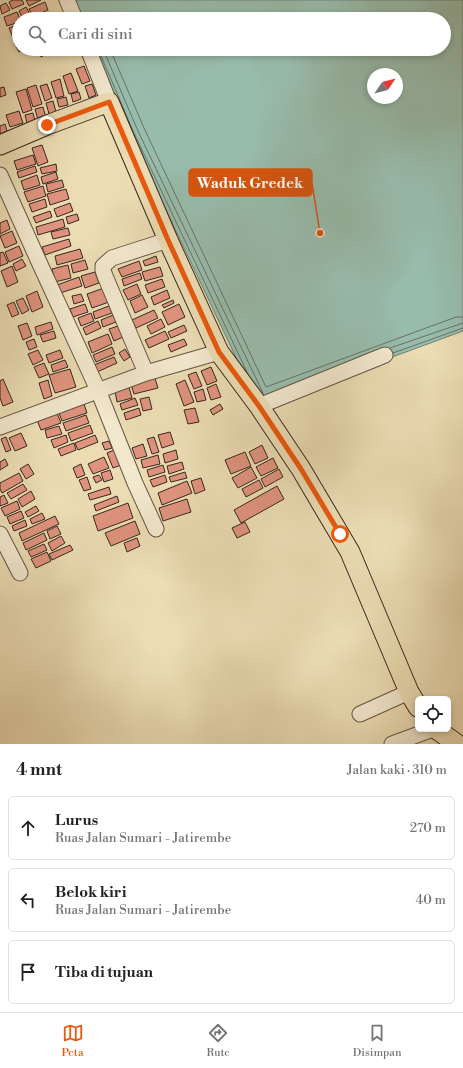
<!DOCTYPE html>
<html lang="id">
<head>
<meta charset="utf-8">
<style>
  body { margin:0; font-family:"Libre Bodoni",serif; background:#f2f2f2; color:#202124 }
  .controls { position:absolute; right:12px; bottom:12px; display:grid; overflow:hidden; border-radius:6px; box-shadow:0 2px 6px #0003 }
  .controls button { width:36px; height:36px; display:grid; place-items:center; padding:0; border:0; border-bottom:1px solid #e0e0e0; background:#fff; color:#202124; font:20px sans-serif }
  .compass { position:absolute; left:367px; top:68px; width:36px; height:36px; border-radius:50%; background:#fff; box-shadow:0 2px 6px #0003; rotate:55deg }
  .stop { position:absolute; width:12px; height:12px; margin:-9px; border:3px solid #ea580c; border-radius:50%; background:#fff }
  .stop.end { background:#ea580c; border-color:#fff; box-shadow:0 1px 4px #0008 }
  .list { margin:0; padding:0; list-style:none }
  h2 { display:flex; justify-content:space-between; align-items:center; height:52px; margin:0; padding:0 16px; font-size:17px }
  h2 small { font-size:13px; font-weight:400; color:#757577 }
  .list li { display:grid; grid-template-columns:26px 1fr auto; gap:12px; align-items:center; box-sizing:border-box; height:64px; margin:0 8px 8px; padding:0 8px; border:1px solid #e0e0e0; border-radius:6px }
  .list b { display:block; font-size:15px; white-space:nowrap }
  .list p { margin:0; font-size:13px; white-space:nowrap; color:#757577 }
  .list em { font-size:13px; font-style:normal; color:#757577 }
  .icon { flex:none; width:22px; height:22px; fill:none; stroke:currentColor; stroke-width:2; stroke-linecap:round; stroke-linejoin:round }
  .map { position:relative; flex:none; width:463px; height:744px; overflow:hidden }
  .search { position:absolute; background:#fff; box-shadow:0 2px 6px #0003; left:12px; right:12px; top:12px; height:44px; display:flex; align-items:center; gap:10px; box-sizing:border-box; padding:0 14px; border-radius:22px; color:#757577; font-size:15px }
  .sheet { height:268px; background:#fff }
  nav { display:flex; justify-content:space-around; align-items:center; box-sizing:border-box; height:56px; border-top:1px solid #e0e0e0; background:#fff; font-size:11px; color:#757577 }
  nav a { display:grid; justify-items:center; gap:2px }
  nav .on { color:#ea580c }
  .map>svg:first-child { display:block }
  .water { fill:#98bcac; stroke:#718174; fill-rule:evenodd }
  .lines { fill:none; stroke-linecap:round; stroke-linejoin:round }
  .shore { stroke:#687266; stroke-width:1 }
  .building { fill:#df937e; stroke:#37281f }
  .minor-casing { stroke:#645544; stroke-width:17 }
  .major-casing { stroke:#37281f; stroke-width:21 }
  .minor { stroke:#f2e8ce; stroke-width:15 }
  .major { stroke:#ebdcb3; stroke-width:19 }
  .route { stroke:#ea580c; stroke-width:5 }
  .leader { fill:none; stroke:#d6540e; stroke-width:1.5 }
  .callout-dot { fill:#d6540e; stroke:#f2e8ce; stroke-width:1.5 }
  .callout { fill:#d6540e; stroke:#d6540e; stroke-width:1.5 }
  .callout-label { font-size:15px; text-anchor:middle; font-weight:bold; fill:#fff }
</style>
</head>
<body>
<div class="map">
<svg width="463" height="744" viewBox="0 0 463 744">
  <rect width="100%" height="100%" fill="#ebdcb3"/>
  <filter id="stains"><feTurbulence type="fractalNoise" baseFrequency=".005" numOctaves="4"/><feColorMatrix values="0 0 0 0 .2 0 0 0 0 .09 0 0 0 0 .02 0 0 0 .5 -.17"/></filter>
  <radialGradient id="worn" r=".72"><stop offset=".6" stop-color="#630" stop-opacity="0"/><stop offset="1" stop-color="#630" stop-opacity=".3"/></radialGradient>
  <path class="water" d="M73,0H463V331L259,406L130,134L94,49H444V19H81ZM373,74H397V98H373Z"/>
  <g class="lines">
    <path class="shore" d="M98,49L134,133L247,372
      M103,49L138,131L263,393
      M110,49L144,128L266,387L456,317H463
      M390,348L463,323
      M393,353L463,328"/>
  </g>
  <path class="building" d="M13,0H22L24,4L12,9L9,2Z
    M26,0H41L29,6Z
    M45,2L48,10L33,17L29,9Z
    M6,3L10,10L2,14L0,6Z
    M26,7L31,16L23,19L19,11Z
    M17,12L20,19L19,22L7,26L4,17Z
    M49,12L52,19H37V17Z
    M19,24V35L13,38L9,28Z
    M19,40V49H25L19,52L14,43Z
    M42,49H46L48,53L41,57L39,51Z
    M84,66L90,81L82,84L76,69Z
    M71,73L78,91L69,94L63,76Z
    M60,79L64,96L56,98L51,82Z
    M47,84L52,98L45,101L40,86Z
    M92,84L96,95L89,98L85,86Z
    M36,85L42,104L33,107L27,88Z
    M4,87L6,95L0,97V88Z
    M26,89L32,110L23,113L16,92Z
    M79,92L81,99L73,102L71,94Z
    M66,97L68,105L59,107L57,99Z
    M53,101L56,112L49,114L46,103Z
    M43,107L46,118L38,120L35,109Z
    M19,111L23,123L10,127L6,115Z
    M33,113L35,121L27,123L25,115Z
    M5,124L7,131L0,134V126Z
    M42,145L48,162L38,166L32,148Z
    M33,155L36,164L17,170L14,161Z
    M56,164L57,171L42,174L40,168Z
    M35,166L37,172L19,178L17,172Z
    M56,172L58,179L43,184L41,177Z
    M37,175L40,185L24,190L21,181Z
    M62,180L64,187L48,192L46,184Z
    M43,186L46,196L28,202L24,192Z
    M66,189L69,199L50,205L47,194Z
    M45,199L47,207L32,212L29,204Z
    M70,203L73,211L57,217L54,209Z
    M50,211L52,217L36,223L33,217Z
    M77,214L79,220L68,224L66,217Z
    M63,219L65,227L38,235L36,227Z
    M7,220L10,229L0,234V223Z
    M68,228L70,235L53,239L51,232Z
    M12,231L17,243L5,248L0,236Z
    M69,239L71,246L45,255L42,247Z
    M19,246L23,256L9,262L5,252Z
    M80,249L83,258L57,265L55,256Z
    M3,252L8,263L0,266V253Z
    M156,256L158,262L145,266L143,261Z
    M22,259L26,266L16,271L13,264Z
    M85,260L88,269L73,273L71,264Z
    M139,261L142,270L122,277L118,269Z
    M68,265L71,278L55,282L52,269Z
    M12,266L18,282L7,287L1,271Z
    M160,267L163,276L145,281L142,272Z
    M95,272L99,283L85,288L81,276Z
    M140,273L142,279L124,286L122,279Z
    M79,277L82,286L60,293L57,285Z
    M162,279L165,287L148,293L145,285Z
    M137,284L141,294L128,300L123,290Z
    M104,288L109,302L92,308L87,294Z
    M167,290L170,298L154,305L151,297Z
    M37,291L43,307L32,312L26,296Z
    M81,294L84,301L74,304L72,296Z
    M142,295L148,307L135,313L130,301Z
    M23,298L29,310L22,314L16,301Z
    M173,300L174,303L164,308L162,305Z
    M14,302L19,314L12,317L7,305Z
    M85,304L88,312L73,317L70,309Z
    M179,304L185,317L168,325L162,312Z
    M109,306L112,313L95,319L93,312Z
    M154,310L158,318L136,328L132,320Z
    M91,313L94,321L81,326L78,318Z
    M113,315L116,322L103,327L101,320Z
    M161,319L165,327L151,334L147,326Z
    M98,321L101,328L86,335L83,328Z
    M51,322L53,329L37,335L35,327Z
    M27,323L32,336L23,340L18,326Z
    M184,325L187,331L171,338L168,332Z
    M118,326L123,337L114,341L109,329Z
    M54,331L56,338L43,342L40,335Z
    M165,331L169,339L149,348L145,340Z
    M108,334L112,344L92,353L88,342Z
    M34,339L37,347L29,350L26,342Z
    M184,339L187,345L171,352L168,345Z
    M112,347L115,354L96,362L93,355Z
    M125,349L130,357L124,361L119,353Z
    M38,350L43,360L33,365L28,354Z
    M60,350L63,358L49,363L46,355Z
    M114,357L117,363L97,372L94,365Z
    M65,360L68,367L53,372L51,365Z
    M44,363L49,374L39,378L34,367Z
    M211,367L217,381L207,385L201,371Z
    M70,369L76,387L55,393L49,375Z
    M196,372L202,386L194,389L188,375Z
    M155,378L158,388L134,394L131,384Z
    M3,379L13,402L3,406L0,398V381Z
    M48,380L52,396L44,399L39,383Z
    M185,380L194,402L184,406L176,384Z
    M216,384L221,397L211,400L207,388Z
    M129,387L132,398L117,402L115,391Z
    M203,389L206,400L197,402L194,392Z
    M149,397L152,409L143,411L140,399Z
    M135,398L138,405L122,410L120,404Z
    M84,404L87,413L62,421L59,413Z
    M220,404L223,409L213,415L210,410Z
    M139,408L141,415L126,420L124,413Z
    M195,408L199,422L188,424L184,410Z
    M57,413L61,423L41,430L37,420Z
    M86,415L89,423L66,431L63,423Z
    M90,425L93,433L71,441L68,433Z
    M59,426L62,434L47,438L45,430Z
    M170,432L174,444L162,448L158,435Z
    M21,433L27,446L15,451L9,438Z
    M66,435L68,442L54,448L51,440Z
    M95,435L98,442L78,450L75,443Z
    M6,437L11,450L6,452L1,439Z
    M154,437L159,452L152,454L147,439Z
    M109,441L112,448L105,450L102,443Z
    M74,443L76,450L61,456L58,449Z
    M143,444L147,456L136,459L132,448Z
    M262,445L268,458L255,464L249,452Z
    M114,450L121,465L113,468L107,453Z
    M176,450L178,459L165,463L163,454Z
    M245,452L251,466L231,474L225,460Z
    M158,455L160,464L143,468L141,460Z
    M104,457L109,468L93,474L88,464Z
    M273,458L278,468L261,476L256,467Z
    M5,459L8,465L0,470V462Z
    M182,462L184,469L169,474L167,466Z
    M28,464L34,474L26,479L20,469Z
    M81,464L85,475L77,478L73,468Z
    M163,465L165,472L149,477L147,470Z
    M251,467L257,478L238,488L232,478Z
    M279,469L283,477L265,487L261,479Z
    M110,470L113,479L104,482L101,473Z
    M185,472L187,478L171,482L169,477Z
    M19,473L23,481L2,493L0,489V483Z
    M99,475L102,480L96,483L93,477Z
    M165,475L167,482L153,487L150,480Z
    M87,477L91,489L84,491L79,480Z
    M201,478L205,490L195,494L191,481Z
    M259,480L263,488L246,497L242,489Z
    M187,481L192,493L162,505L158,493Z
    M23,484L27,490L11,499L7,493Z
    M277,486L284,499L241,523L234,510Z
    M109,487L111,494L90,500L88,494Z
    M31,491L35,499L22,507L18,499Z
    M4,495L8,503L0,506V497Z
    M117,496L119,502L96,511L94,505Z
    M187,499L191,512L163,521L159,508Z
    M17,501L20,509L5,516L1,508Z
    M128,503L133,518L98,531L93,516Z
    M36,506L39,511L28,517L25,512Z
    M21,511L24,518L10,524L7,517Z
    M42,513L45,519L32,524L30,519Z
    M55,516L59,524L22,541L19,533Z
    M25,520L27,526L14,531L12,526Z
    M135,521L140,534L111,546L105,533Z
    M245,522L250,532L237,538L232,528Z
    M57,526L61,534L50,539L47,531Z
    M44,533L47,540L26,550L23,543Z
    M61,536L65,543L52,551L48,543Z
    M137,538L140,546L127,552L124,543Z
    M44,544L47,550L31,557L28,551Z
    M70,545L73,550L52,560L49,554Z
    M47,552L51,561L36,568L31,559Z"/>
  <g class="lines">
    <g class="minor-casing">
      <path id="minor" d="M67,0L75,19
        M88,49L109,102
        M0,175L39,262L98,390L135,483L156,529
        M146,373L105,276L103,270V266L112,258L168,240
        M259,406L385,355
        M0,427L146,373L219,352
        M0,534L20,573
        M360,714L409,692
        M392,744L433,729"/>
    </g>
    <g class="major-casing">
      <path id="major" d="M0,145L47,125L109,102L168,240L219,352L259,406L301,469L350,552L409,692L418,707
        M436,729L457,744"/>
    </g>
    <use href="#minor" class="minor"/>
    <use href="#major" class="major"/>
  </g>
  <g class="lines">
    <path class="route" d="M47,125L109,102L168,240L219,352L259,406L301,469L340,534"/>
  </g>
  <path class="leader" d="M320 233L312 183"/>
  <circle class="callout-dot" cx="320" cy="233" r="4"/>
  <rect class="callout" x="189" y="169" width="123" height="27" rx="4"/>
  <g class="callout-label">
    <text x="250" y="188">Waduk Gredek</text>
  </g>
  <rect width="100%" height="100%" filter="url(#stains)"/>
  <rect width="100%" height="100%" fill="url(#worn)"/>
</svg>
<div class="controls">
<button><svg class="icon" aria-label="locate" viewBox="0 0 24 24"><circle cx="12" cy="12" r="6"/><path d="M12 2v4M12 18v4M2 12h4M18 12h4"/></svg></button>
</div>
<svg class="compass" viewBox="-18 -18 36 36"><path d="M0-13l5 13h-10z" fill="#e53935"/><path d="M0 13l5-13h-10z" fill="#757577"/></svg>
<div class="stop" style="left:340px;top:534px"></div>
<div class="stop end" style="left:47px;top:125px"></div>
<div class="search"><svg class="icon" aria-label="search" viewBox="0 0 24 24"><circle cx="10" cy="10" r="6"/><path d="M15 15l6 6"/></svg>Cari di sini</div>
</div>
<section class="sheet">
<h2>4 mnt<small>Jalan kaki · 310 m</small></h2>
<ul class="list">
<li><svg class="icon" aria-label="ahead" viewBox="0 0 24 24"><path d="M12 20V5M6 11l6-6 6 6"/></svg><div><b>Lurus</b><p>Ruas Jalan Sumari - Jatirembe</p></div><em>270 m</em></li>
<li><svg class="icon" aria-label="left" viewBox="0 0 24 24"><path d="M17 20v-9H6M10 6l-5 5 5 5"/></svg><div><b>Belok kiri</b><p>Ruas Jalan Sumari - Jatirembe</p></div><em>40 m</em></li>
<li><svg class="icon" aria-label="arrive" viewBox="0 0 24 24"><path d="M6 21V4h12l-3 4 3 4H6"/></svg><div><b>Tiba di tujuan</b></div></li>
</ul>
</section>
<nav>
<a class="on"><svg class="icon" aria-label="map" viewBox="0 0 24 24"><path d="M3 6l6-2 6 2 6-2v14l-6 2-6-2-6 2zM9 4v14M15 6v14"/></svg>Peta</a>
<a><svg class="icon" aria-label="directions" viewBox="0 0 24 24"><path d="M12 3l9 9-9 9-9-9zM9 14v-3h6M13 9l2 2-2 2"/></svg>Rute</a>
<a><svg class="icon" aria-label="saved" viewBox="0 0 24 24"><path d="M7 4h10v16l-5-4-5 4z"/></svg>Disimpan</a>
</nav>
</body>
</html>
